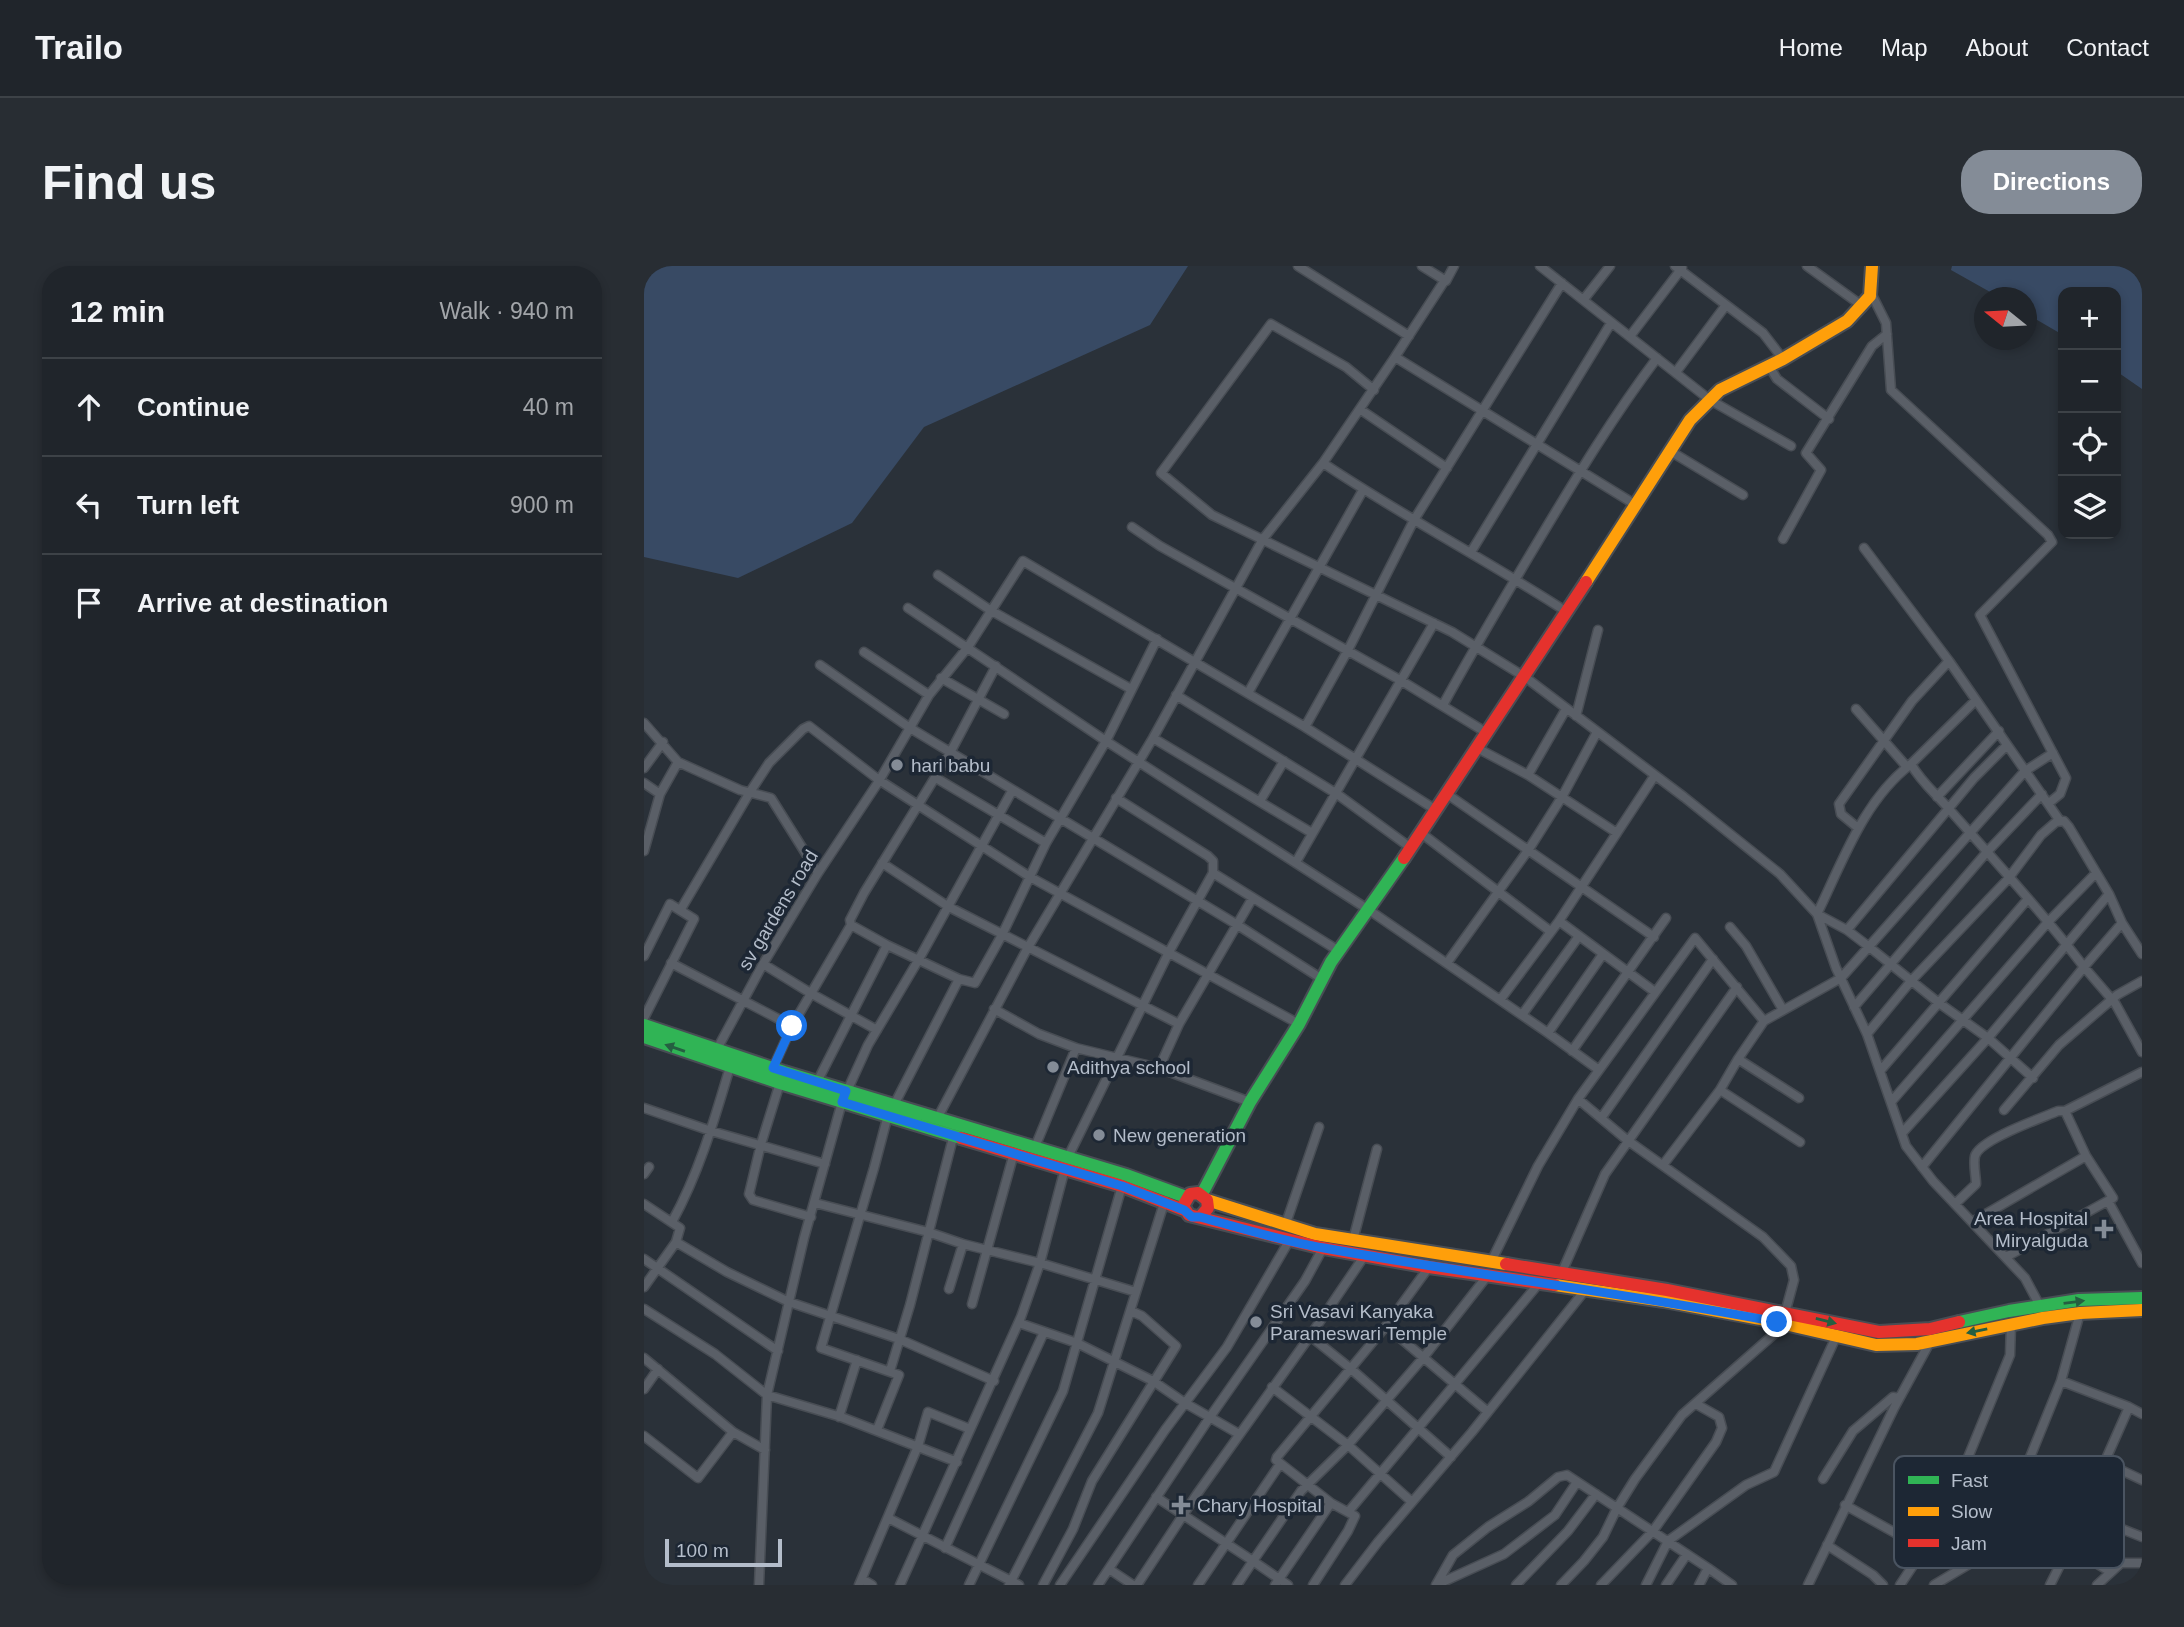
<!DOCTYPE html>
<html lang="en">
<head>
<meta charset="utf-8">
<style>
  body { margin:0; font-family:Arial,sans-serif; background:#282d33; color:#f1f3f6 }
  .controls { position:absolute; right:21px; top:21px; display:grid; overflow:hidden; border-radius:14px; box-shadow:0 4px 10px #0003 }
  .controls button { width:63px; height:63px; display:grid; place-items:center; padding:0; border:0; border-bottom:2px solid #3d4247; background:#20252b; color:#f1f3f6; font:35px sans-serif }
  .compass { position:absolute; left:1330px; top:21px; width:63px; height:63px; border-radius:50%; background:#20252b; box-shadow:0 4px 10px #0003; rotate:288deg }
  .scale { position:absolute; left:21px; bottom:18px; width:117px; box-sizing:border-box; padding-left:7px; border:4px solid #b4bdca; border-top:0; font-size:19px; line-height:24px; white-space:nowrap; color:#b4bdca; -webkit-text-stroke:5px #1d2734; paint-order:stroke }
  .stop { position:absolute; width:21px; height:21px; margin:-16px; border:5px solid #1a73e8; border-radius:50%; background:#fff }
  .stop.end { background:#1a73e8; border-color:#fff; box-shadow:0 2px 7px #0008 }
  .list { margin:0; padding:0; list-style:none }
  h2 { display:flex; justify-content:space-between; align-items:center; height:91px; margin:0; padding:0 28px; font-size:30px }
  h2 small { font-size:23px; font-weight:400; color:#a2a5a9 }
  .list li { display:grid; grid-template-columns:46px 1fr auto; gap:21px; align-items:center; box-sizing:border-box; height:98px; padding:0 28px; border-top:2px solid #3d4247 }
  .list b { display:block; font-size:26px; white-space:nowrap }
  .list em { font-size:23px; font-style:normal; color:#a2a5a9 }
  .icon { flex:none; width:38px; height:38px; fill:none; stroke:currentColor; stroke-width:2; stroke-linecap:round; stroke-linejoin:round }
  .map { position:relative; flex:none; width:1498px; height:1319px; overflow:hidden; border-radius:28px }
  header { display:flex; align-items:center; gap:42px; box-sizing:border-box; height:98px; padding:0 35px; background:#20252b; border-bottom:2px solid #3d4247 }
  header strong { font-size:33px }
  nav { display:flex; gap:38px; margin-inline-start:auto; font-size:24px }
  .intro { display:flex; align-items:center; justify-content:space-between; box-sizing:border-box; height:168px; padding:0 42px }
  h1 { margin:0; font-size:49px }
  .button { padding:18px 32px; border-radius:28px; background:#848c97; color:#fff; font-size:24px; font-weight:700 }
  main { display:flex; gap:42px; padding:0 42px }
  aside { flex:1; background:#20252b; border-radius:28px; box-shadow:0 4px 10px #0003 }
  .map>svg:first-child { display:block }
  .water { fill:#384a64 }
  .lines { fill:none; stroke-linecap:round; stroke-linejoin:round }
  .street-casing { stroke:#484d54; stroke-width:11 }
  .fast-casing { stroke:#484d54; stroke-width:16 }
  .slow-casing { stroke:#484d54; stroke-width:16 }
  .jam-casing { stroke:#484d54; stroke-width:16 }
  .street { stroke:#5a5f67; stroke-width:8 }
  .fast { stroke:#30b455; stroke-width:12 }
  .slow { stroke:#ff9f0a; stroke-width:12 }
  .jam { stroke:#e5322d; stroke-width:12 }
  .oneway { fill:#255f41 }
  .route { stroke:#1a73e8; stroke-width:9 }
  .poi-dot { fill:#848c97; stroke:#1d2734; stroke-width:2.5 }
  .labels { text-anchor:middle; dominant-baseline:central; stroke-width:7; stroke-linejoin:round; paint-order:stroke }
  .poi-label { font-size:19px; fill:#b4bdca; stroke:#1d2734; text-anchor:start }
  .street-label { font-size:19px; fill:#b4bdca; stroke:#1d2734 }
  .key { fill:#1d2734; stroke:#4a5461; stroke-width:2 }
  .key-label { font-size:19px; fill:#b4bdca }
</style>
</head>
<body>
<header>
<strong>Trailo</strong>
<nav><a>Home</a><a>Map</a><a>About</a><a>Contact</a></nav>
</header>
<div class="intro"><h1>Find us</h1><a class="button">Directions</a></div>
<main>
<aside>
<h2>12 min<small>Walk · 940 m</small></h2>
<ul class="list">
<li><svg class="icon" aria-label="ahead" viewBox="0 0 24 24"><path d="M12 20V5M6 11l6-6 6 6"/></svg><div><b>Continue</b></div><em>40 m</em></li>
<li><svg class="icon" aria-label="left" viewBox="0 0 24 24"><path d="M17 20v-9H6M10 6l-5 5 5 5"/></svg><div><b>Turn left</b></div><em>900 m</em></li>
<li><svg class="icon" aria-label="arrive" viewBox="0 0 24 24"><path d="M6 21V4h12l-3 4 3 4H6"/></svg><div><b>Arrive at destination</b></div></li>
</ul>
</aside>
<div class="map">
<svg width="1498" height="1319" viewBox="0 0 1498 1319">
  <rect width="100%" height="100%" fill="#2a3139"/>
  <path class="water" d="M0,0H544L506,59L280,161L208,257L94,312L0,291Z
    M1308,0H1498V123L1472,105V26H1419V69L1383,48L1382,32L1355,31L1307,4Z"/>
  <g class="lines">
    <g class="street-casing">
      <path id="street" d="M654,0L765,70
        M778,0L802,15L810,0
        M896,0L1066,134L1147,180
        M1031,0L1119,67L1139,93
        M1163,0L1217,39
        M1226,25L1242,57L1247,124L1404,269L1408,276L1336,349L1422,512L1416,528L1405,537
        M940,33L966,0
        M987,69L1038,2
        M751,91L799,17
        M1125,100L1133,113L1185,153
        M1032,106L1082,39
        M730,124L702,101L627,58L517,207L568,249L808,366L881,411L1040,531L1136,608L1173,648L1192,702L1223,768L1262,880L1289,915L1381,1012L1397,1042
        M717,144L803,202
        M1026,185L1099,229
        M679,197C758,250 843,294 923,346
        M488,261L516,280L756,414L843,467
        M1139,273L1177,204L1162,187L1228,80L1243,68
        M1220,282L1305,395L1416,555
        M827,286L967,57
        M294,309L346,344L487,423
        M264,342L462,475L725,644L904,767L959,688
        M220,386L285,429
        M176,399L266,462L592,658L678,713
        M297,412L360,448
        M604,427L719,224
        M532,429L693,528L767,582
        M799,439C830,382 863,327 896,272C933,210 970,149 1013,92
        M1212,443L1263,501
        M932,450L954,364
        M0,457L34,496L96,524L127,532L174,607
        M661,461L704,384L770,254L918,17
        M509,472L668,567
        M833,482L884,509L973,567
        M1267,498L1332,434
        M0,502L19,476
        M884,509L922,443
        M292,512L402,577
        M0,517L16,528L0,585
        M16,528L34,496
        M803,528L1010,671
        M1293,531L1355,465
        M616,535L640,495
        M1214,562L1197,548L1195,538L1268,435L1305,395
        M777,567L906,665
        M652,596L790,357
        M238,597L305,641L535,758
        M569,607L695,685
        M37,643L106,526L125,497L159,463L165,460L235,514L386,611L655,758
        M915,655L1011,726
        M207,659L243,679L315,713L331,717L358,669L402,577L462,475L513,373
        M1086,661L1102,680L1139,744
        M1203,664L1330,512L1362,480
        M0,690L26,638L50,653L0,752
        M27,697L148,760
        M803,697L885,583L918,531L953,466
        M119,698L168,728L233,764
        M856,734L915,655L1011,509
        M1210,741L1342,587L1398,528
        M350,743L395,768L432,782L515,802L606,836
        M878,749L935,670
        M904,767L955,804
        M1223,768L1267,715L1364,613L1397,569L1412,556L1420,555L1425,561L1465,628L1478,657
        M72,785L119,698L174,607L235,515L285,429L324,381L379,295L661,461L792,544
        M928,785L1022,652
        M1094,793L1155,832
        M129,802L148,760L207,659L206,654L220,627L306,487L352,400
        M515,802L535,758L608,633
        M1236,805L1383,634
        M1389,812L1344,772L1295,737L1224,680L1203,664L1173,648C1199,595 1219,535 1267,498C1277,516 1292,528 1305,543C1351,595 1398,646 1440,701L1478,657L1498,688
        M173,816L243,679
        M136,817L117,878L105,928L109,934L167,951
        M1076,824L1156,876
        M1247,836L1404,656L1452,607
        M250,839L315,713
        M0,842L67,865L181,898
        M1360,844L1415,779L1473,729L1498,715
        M294,851L383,683L509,472L619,273L679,197L751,91L992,239
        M958,851L1069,693
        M1259,866L1344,772L1465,628
        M391,881L432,782
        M1019,899L1076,824L1094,793L1120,755L1197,712L1381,505L1409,487
        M1278,901L1440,701L1471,737L1498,786
        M0,908L5,901
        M1464,935L1498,997
        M171,937L284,966L319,978L396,997L492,1026
        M0,938L36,962L32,976L0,1021
        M1311,938L1332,918C1332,910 1329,898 1331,890C1336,873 1398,852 1414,845H1421L1498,806
        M28,956C55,907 70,855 86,801
        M1328,956L1442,890
        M641,960L675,861
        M709,974L733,883
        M32,976L83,1006L145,1036L255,1073L350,1115
        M1362,991L1469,932L1442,890L1421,845
        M0,993L134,1085
        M847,996L894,900L934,833L1051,672L1120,755
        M918,1006L961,908L1093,721
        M305,1023L319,978
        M328,1038L370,887
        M0,1043L71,1088L123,1129L197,1151L313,1196
        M375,1057L433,1077L509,1115L541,1137L595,1168
        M742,1060L844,1146
        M666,1070L706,1102L807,1191
        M0,1092L89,1166L121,1184
        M246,1105L266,1039L310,868
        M1417,1115L1485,1141
        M628,1121L704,1179L768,1236
        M0,1123L14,1103
        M1498,1148L1485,1141L1438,1247L1498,1271
        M195,1151L213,1094
        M233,1164L255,1109L177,1082L230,902L244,849
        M0,1170L54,1212L89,1166
        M1460,1196L1498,1214
        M1179,1213L1209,1165L1249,1131L1255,1132
        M512,1231L609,1295L657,1225L704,1179L779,1092L844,1009
        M1201,1239L1280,1283
        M705,1245L896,1016
        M1302,1245L1350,1280L1425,1281L1467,1306
        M244,1252L375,1319
        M1183,1279L1229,1309L1239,1319
        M301,1282L400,1066
        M1064,1302L1088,1319
        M465,1303L489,1319
        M218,1313L228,1319
        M115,1319L123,1129L160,972L198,836L224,779L275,693L368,525
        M215,1319L274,1180L284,1146L326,1163
        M256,1319L377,1051L396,997L424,891L525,686L569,607V595L564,590L472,532
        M325,1319L419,1125L478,920
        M365,1319L454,1147L521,934
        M399,1319L429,1263L448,1215L532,1080L498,1050L487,1045
        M416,1319L521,1164L583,1081L645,975
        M454,1319L566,1151L661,1015L679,982
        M493,1319L553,1228L666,1070L721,989
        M554,1319L636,1198
        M593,1319L609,1295L644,1319
        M631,1319L687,1237
        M669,1319L704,1265L711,1250L687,1237L632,1194L633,1191L742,1060L785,1001
        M701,1319L734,1276L828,1166L942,1023
        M792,1319L809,1289L844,1261L885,1235L914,1211L923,1209L1064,1302L1055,1319
        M792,1319L860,1288L911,1249L933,1216
        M872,1319L924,1265L952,1228
        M917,1319L940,1295L959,1271L973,1242L991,1213L1038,1149L1137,1062L1150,1014L1147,1000L1119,971L983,874L934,833
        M957,1319L1009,1265L1072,1176L1078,1162L1075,1151L1052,1138
        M1002,1319L1024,1275L1102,1219L1130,1206L1192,1071
        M1022,1319L1043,1288
        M1164,1319L1250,1142L1286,1076
        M1256,1319L1280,1283L1302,1245L1366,1089L1367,1058
        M1290,1319L1342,1288L1350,1280L1417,1115L1436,1047
        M1406,1319L1425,1281L1438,1247
        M1453,1319L1477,1297H1498"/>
    </g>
    <g class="fast-casing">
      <path id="fast" d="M0,759L140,806L482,909L542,931
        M0,771L136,817L317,872
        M558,928L606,836L655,758L687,696L760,592
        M1315,1056L1365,1045L1435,1034L1498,1032"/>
    </g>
    <g class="slow-casing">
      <path id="slow" d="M942,316L1046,154L1076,124L1139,93L1203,55L1226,30L1228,0
        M563,934L671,968L862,998
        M911,1019L1020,1035L1133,1056L1232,1079L1273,1078L1399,1052L1436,1047L1498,1044"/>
    </g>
    <g class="jam-casing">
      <path id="jam" d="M760,592L942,316
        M317,872L478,920L540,944
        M556,951L564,942L563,934L554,927L546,928L539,940L545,949L679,982L785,1001L911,1019
        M862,998L1023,1024L1235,1066L1286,1063L1315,1056"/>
    </g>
    <use href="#street" class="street"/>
    <use href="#fast" class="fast"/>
    <use href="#slow" class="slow"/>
    <use href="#jam" class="jam"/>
  </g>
  <defs><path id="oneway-solid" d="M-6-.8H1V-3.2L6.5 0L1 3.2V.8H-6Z" transform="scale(1.75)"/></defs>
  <g class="oneway">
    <use href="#oneway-solid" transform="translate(31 782) rotate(-161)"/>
    <use href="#oneway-solid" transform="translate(1430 1036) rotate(-7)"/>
    <use href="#oneway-solid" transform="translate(1182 1055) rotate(14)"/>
    <use href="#oneway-solid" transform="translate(1333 1065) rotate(168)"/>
  </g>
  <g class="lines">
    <path class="route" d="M148,760L129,802L202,825L198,836L478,920L540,944L548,951H556C597,962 638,975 680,982C830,1009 982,1027 1133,1056"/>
  </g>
  <g class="poi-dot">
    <circle cx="253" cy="499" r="7"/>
    <circle cx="409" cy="801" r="7"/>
    <circle cx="455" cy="869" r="7"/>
    <path d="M1456.5 952.5h7v7h7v7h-7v7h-7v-7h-7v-7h7z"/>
    <circle cx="612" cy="1056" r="7"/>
    <path d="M533.5 1228.5h7v7h7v7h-7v7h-7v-7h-7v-7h7z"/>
  </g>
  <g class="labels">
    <g class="poi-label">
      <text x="267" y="499">hari babu</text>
      <text x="423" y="801">Adithya school</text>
      <text x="469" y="869">New generation</text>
      <text x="1444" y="952" text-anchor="end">Area Hospital<tspan x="1444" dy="22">Miryalguda</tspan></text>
      <text x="626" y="1045">Sri Vasavi Kanyaka<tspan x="626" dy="22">Parameswari Temple</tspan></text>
      <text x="553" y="1239">Chary Hospital</text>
    </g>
    <g class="street-label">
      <text transform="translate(134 644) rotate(-59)">sv gardens road</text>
    </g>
  </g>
  <rect x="1250" y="1190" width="230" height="112" rx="10" class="key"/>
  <rect x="1264" y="1210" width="31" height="8" fill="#30b455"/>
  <rect x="1264" y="1241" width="31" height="9" fill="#ff9f0a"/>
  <rect x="1264" y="1273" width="31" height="8" fill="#e5322d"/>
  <g class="key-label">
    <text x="1307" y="1221">Fast</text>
    <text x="1307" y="1252">Slow</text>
    <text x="1307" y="1284">Jam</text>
  </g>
</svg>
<div class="controls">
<button>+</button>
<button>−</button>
<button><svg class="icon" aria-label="locate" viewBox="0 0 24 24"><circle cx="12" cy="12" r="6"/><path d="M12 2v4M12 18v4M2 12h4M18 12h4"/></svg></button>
<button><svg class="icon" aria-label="layers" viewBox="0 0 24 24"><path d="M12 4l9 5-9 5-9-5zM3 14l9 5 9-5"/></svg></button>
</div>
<svg class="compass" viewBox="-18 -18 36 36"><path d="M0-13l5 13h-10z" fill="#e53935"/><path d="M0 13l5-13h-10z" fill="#a2a5a9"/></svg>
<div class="scale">100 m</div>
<div class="stop" style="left:148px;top:760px"></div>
<div class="stop end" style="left:1133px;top:1056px"></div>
</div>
</main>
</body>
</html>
